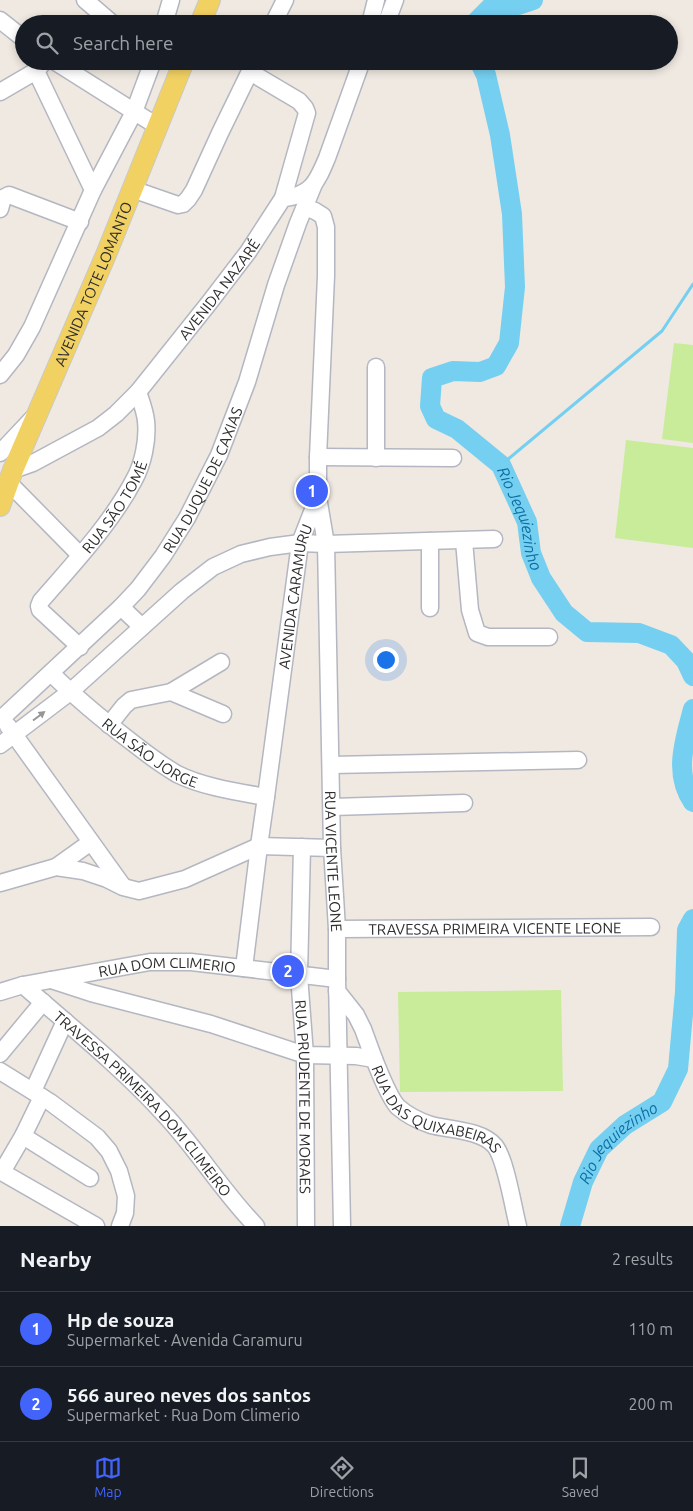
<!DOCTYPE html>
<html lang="en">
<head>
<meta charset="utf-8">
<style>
  body { margin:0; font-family:Ubuntu,sans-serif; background:#20242c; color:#f1f3f6 }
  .you { position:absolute; left:385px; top:659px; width:18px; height:18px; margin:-12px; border:4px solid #fff; border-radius:50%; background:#1a73e8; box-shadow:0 0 0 8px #1a73e833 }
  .badge { display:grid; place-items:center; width:32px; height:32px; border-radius:50%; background:#4264fb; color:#fff; font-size:16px; font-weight:700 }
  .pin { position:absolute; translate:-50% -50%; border:2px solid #fff; box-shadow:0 1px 5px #0006 }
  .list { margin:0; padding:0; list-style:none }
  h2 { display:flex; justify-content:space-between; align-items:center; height:65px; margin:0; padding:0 20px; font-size:21px }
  h2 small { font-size:16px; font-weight:400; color:#9ea1a6 }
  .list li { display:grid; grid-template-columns:32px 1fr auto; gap:15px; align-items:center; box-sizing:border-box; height:75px; padding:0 20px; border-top:1px solid #363941 }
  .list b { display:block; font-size:19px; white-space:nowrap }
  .list p { margin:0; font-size:16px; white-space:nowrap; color:#9ea1a6 }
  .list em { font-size:16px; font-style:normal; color:#9ea1a6 }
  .icon { flex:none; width:28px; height:28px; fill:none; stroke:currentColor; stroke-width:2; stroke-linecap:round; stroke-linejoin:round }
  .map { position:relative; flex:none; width:693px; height:1226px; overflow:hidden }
  .search { position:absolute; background:#171b24; box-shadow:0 2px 8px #0003; left:15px; right:15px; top:15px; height:55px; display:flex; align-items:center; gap:12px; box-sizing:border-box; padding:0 18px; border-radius:28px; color:#9ea1a6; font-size:19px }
  .sheet { height:215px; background:#171b24 }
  nav { display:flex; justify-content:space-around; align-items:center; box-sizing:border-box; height:70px; border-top:1px solid #363941; background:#171b24; font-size:14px; color:#9ea1a6 }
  nav a { display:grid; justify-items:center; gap:2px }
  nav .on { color:#4264fb }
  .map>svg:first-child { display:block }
  .pitch { fill:#c9ec9a }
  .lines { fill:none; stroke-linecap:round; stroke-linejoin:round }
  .stream { stroke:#75cff0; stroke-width:3 }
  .river { stroke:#75cff0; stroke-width:20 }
  .minor-casing { stroke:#b4b7c1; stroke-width:19 }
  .major-casing { stroke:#c9c9c9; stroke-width:22 }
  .minor { stroke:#fff; stroke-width:16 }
  .major { stroke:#f2d163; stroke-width:20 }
  .oneway { fill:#969696 }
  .labels { text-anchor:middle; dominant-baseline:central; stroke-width:4.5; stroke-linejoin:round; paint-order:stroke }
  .street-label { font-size:15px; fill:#2e2e2e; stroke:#fff }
  .water-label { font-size:16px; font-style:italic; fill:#0d6fa3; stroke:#fff }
</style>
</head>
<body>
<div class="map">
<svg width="693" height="1226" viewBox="0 0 693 1226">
  <rect width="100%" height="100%" fill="#efe9e1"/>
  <path class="pitch" d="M674,343L693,345V443L662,439Z
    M626,440L693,448V548L615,538Z
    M561,990L563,1091L400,1092L398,992Z"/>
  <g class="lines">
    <path class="stream" d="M501,465L662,331L693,284"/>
    <g class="river">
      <path d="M476,24L477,21L491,7L518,5L533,0"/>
      <path id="s1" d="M479,61L486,75L500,135L512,214L515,287L509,343L496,366L480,372L453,371L432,378L430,406L436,419L457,429L501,465L527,522L531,553L541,578L564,613L587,632L639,633L671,645L686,661L693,676"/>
      <path d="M693,709C685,740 673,773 693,802"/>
      <path id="s2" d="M570,1226L583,1182L599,1149L625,1125L662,1102L678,1069L685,992L687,930L693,919"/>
    </g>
    <g class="minor-casing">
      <g id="minor">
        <path d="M85,0L113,24"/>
        <path d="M0,20L24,39"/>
        <path d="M164,24L171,0"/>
        <path d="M273,24L285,0"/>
        <path d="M370,24L376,0"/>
        <path d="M386,24L395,0"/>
        <path d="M54,61L157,126"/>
        <path d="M36,71L93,190"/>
        <path d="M250,72L299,101L305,108L307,113L283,198"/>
        <path d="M0,92L36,71L43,63"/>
        <path d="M132,189L178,205L183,204L188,199L194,190L220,133L255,61"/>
        <path d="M0,209L3,198L9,195L80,222"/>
        <path d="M376,367V458"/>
        <path d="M0,375L16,355L32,327L93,190L134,112L153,61"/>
        <path d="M0,453L33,418"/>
        <path d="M318,457L453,458"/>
        <path id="s3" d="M13,470L33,463L98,428L116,414L138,392L209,303L248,252L283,198C311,196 317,182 327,158L360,66L363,61"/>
        <path d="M9,483L80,555"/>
        <path id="s4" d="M318,497L326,544L332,848L337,929V979L342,1226"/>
        <path d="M464,541L470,610L477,633L488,637H549"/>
        <path d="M121,607L142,627"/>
        <path d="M430,608V541"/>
        <path id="s5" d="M80,647L40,610L39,606L41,601C73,564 111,524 134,480C143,464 148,440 146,421C145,411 141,401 138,392"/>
        <path id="s6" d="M51,673C77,699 104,721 133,743C147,754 162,765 177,774C203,787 238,792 266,797"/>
        <path d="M171,692L223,714"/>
        <path id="s7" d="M0,720L121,607L138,589L163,556L187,518L219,455L247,382L276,285L298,223L314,184"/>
        <path d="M109,725L124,706L131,700L171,692L221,662"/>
        <path d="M8,726L122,885"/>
        <path d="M0,745L70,692L182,591L213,567L241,554L270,547L300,543L326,544L494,539"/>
        <path d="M331,765L578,760"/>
        <path d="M332,807L464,803"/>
        <path id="s8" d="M302,847L299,975L305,1055L306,1226"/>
        <path d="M56,867L91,842"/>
        <path d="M0,883L56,867L83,871L107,879L123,887L139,891L185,879L259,846L332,848"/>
        <path id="s9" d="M337,929L651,927"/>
        <path id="s10" d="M244,968L259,846L266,797L300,543L318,497V457L326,276V227L323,216L315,211L305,207"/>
        <path id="s11" d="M51,980L91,993L211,1024L305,1055L356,1056L374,1059C379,1071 389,1098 398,1107C407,1115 419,1121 431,1125C450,1130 482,1130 495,1146C506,1160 513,1207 518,1226"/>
        <path id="s12" d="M23,985C71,1027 121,1067 164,1114C197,1149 222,1191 256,1226"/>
        <path d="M337,991L356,1015L363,1029L374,1059"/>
        <path id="s13" d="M0,992L23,985L150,962H191L337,979"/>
        <path d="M0,1054L43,1002"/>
        <path d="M0,1071L50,1102L97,1137L109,1151L119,1171L126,1196L125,1213L120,1226"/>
        <path d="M33,1091L65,1021"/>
        <path d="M23,1136L90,1178"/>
        <path d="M0,1171L96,1226"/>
        <path d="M2,1172L23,1136L42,1097"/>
      </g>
    </g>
    <g class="major-casing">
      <g id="major">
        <path d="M200,24L210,0"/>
        <path id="s14" d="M0,506L13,470L105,257L184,61"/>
      </g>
    </g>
    <use href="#minor" class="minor"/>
    <use href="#major" class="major"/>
  </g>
  <defs><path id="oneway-solid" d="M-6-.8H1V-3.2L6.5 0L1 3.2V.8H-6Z" transform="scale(1.25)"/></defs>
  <use class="oneway" href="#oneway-solid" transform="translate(39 716) rotate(-37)"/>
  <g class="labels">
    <g class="street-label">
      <text stroke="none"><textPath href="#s14" startOffset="241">AVENIDA TOTE LOMANTO</textPath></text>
      <text stroke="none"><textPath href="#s3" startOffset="280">AVENIDA NAZARÉ</textPath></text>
      <text stroke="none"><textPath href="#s7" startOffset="318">RUA DUQUE DE CAXIAS</textPath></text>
      <text stroke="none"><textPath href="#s5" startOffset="184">RUA SÃO TOMÉ</textPath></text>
      <text stroke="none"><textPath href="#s10" startOffset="375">AVENIDA CARAMURU</textPath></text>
      <text stroke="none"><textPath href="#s6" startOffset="128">RUA SÃO JORGE</textPath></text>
      <text stroke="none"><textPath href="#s4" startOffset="365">RUA VICENTE LEONE</textPath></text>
      <text stroke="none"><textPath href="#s9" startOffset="158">TRAVESSA PRIMEIRA VICENTE LEONE</textPath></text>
      <text stroke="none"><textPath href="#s13" startOffset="170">RUA DOM CLIMERIO</textPath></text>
      <text stroke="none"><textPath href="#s8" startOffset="250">RUA PRUDENTE DE MORAES</textPath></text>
      <text stroke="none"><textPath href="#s12" startOffset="169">TRAVESSA PRIMEIRA DOM CLIMEIRO</textPath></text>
      <text stroke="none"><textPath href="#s11" startOffset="421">RUA DAS QUIXABEIRAS</textPath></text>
    </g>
    <g class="water-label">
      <text stroke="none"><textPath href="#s1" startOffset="559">Rio Jequiezinho</textPath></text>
      <text stroke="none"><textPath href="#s2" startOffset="100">Rio Jequiezinho</textPath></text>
    </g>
  </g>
</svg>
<div class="you"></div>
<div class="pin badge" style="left:312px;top:491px">1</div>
<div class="pin badge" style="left:288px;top:971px">2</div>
<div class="search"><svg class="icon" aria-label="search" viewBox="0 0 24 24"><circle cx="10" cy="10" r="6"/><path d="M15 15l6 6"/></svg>Search here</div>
</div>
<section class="sheet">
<h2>Nearby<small>2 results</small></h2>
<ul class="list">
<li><span class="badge">1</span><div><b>Hp de souza</b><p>Supermarket · Avenida Caramuru</p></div><em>110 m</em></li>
<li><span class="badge">2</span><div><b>566 aureo neves dos santos</b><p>Supermarket · Rua Dom Climerio</p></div><em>200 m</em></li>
</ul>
</section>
<nav>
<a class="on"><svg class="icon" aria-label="map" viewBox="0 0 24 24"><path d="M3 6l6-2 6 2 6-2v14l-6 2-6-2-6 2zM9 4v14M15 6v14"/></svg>Map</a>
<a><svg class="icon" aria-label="directions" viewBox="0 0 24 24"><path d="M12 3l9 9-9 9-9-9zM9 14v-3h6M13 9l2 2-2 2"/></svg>Directions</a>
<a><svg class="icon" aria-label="saved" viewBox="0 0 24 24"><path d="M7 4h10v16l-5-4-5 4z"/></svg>Saved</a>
</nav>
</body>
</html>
